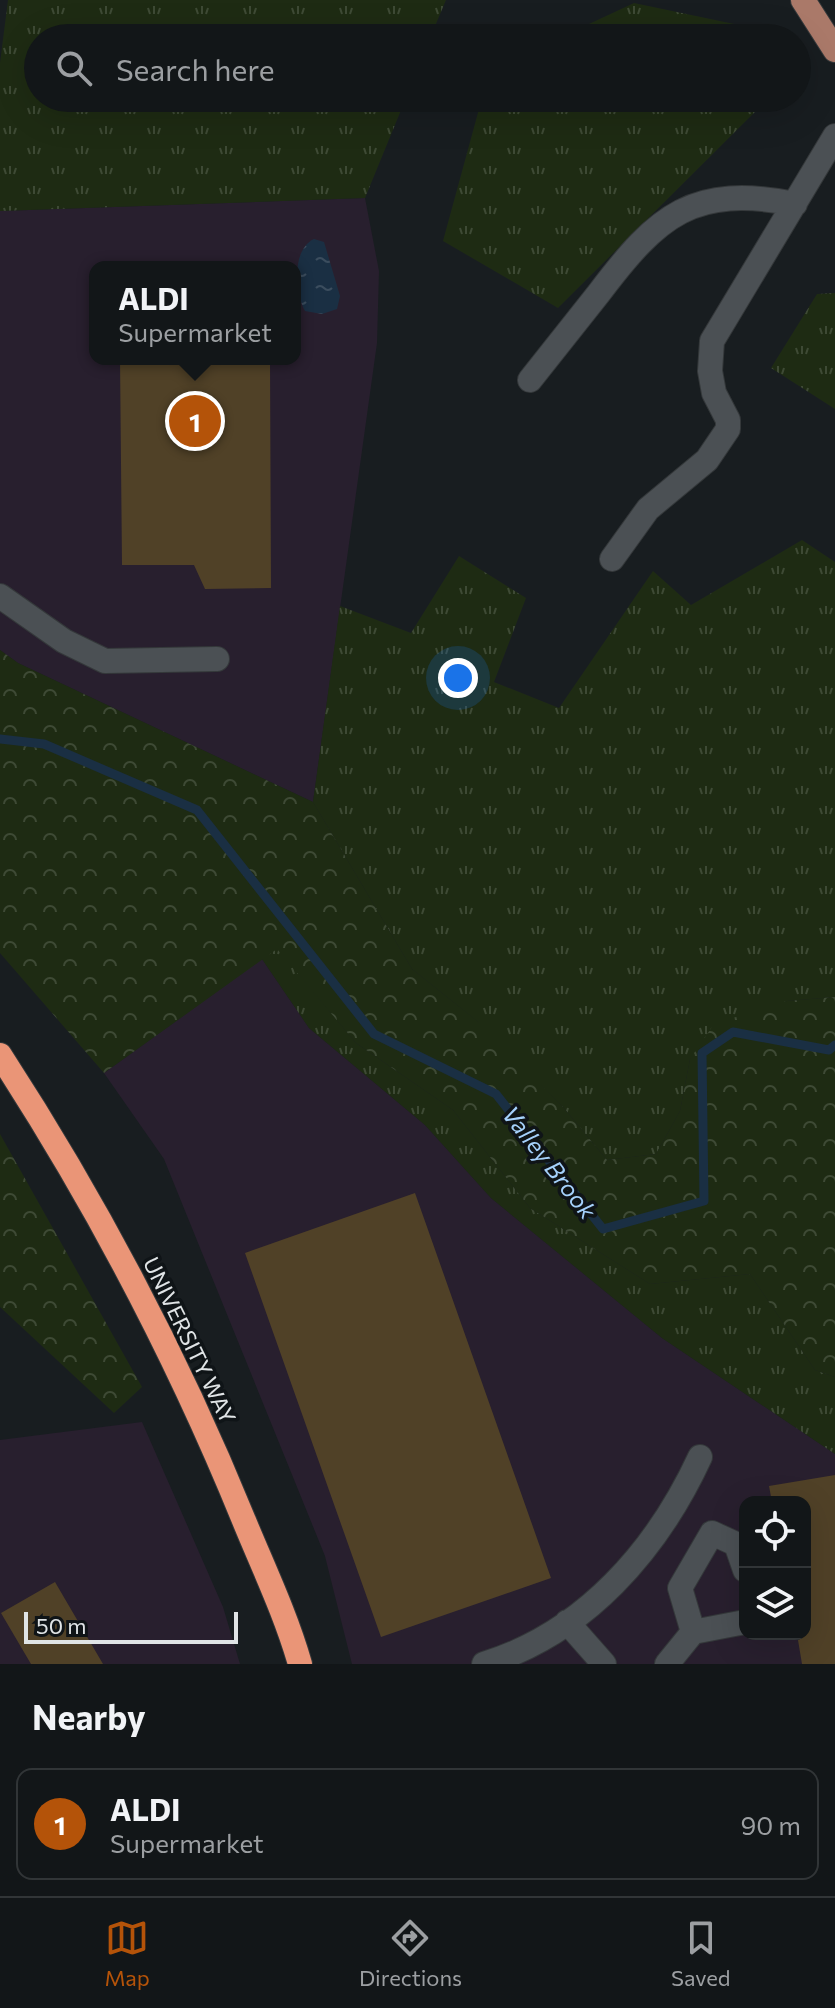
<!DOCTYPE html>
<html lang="en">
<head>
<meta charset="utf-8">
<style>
  body { margin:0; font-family:Commissioner,sans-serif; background:#1b1f21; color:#f1f3f6 }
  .controls { position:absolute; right:24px; bottom:24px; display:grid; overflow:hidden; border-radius:16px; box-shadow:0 8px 32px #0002 }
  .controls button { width:72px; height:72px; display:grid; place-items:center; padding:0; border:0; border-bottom:2px solid #313537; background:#121618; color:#f1f3f6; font:40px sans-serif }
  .scale { position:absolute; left:24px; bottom:20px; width:214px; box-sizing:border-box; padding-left:8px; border:4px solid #e0e4e6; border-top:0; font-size:22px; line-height:28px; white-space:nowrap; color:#e0e4e6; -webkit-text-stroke:6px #0f1417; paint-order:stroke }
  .you { position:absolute; left:458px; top:678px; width:28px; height:28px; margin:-20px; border:6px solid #fff; border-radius:50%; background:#1a73e8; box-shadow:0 0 0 12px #1a73e833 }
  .badge { display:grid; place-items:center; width:52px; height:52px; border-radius:50%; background:#b45309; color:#fff; font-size:26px; font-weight:700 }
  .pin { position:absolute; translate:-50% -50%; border:4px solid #fff; box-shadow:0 2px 8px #0006 }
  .popup { position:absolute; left:89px; top:261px; width:212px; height:104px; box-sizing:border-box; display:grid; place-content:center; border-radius:16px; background:#121618; filter:drop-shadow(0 2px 6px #0005); font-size:26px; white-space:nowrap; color:#9c9fa2 }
  .popup b { font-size:30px; color:#f1f3f6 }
  .popup::after { content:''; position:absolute; left:50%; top:100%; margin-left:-16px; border:16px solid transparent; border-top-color:#121618 }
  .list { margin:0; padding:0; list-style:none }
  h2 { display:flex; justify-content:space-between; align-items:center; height:104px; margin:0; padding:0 32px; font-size:34px }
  h2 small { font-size:26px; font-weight:400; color:#9c9fa2 }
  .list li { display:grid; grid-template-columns:52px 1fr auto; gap:24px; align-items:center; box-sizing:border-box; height:112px; margin:0 16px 16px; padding:0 16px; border:2px solid #313537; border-radius:16px }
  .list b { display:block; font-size:30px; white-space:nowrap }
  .list p { margin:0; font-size:26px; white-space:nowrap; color:#9c9fa2 }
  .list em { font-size:26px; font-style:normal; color:#9c9fa2 }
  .icon { flex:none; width:44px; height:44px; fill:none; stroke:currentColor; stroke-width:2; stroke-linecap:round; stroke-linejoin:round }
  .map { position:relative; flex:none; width:835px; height:1664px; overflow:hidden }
  .search { position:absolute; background:#121618; box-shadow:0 8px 32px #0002; left:24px; right:24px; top:24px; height:88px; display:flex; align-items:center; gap:20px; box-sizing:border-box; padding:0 28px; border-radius:44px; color:#9c9fa2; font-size:30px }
  .sheet { height:232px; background:#121618 }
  nav { display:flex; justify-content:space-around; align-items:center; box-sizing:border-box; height:112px; border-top:2px solid #313537; background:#121618; font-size:22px; color:#9c9fa2 }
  nav a { display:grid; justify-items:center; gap:4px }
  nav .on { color:#b45309 }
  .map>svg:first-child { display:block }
  .commercial { fill:#281f2e; fill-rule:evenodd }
  .grass { fill:url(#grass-tufts) }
  .forest { fill:url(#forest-crowns) }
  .water { fill:url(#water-ripples) }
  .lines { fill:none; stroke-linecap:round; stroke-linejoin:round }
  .stream { stroke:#1a2f43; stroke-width:9 }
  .building { fill:#504127 }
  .minor-casing { stroke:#34383a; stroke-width:26 }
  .major-casing { stroke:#34383a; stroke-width:26 }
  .highway-casing { stroke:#34383a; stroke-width:26 }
  .minor { stroke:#4b5054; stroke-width:24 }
  .major { stroke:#aa7969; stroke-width:24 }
  .highway { stroke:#ea9577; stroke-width:24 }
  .labels { text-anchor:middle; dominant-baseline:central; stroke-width:7; stroke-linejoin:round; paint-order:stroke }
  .street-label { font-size:22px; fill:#e0e4e6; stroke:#0f1417 }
  .water-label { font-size:24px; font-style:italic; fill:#a5d1fb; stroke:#0f1417 }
</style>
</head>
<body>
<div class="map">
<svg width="835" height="1664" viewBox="0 0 835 1664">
  <defs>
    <pattern id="grass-tufts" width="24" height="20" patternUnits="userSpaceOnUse" patternTransform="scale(2)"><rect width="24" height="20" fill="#1e2b13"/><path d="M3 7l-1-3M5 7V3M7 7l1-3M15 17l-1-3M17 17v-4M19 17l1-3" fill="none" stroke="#3e4a35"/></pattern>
    <pattern id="forest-crowns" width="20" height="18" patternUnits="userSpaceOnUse" patternTransform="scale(2)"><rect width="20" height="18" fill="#1e2b13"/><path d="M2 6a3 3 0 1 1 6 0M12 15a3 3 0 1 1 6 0" fill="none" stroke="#3e4a35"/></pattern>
    <pattern id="water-ripples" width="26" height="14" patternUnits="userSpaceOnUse" patternTransform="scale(2)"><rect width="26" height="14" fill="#1a2f43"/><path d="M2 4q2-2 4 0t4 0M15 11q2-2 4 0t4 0" fill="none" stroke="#3b4d5e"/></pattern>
  </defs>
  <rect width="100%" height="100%" fill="#181d20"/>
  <path class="commercial" d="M365,198L379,271L377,343L313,802L18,663L0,650V211ZM95,267H295V359H95Z
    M262,959L309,1028L425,1125L491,1198L662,1338L835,1454V1664H352L325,1556L164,1159L104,1073ZM745,1502H805V1634H745Z
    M142,1422L223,1607L240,1664H0V1440Z"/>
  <path class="grass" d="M8,0H446L430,38H38V98H406L365,198L0,211V63Z
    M634,3L782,34L783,38H559Z
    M482,98H769L558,308L443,241Z
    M835,293V409L771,368L817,294Z
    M802,540L835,562V997L787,1001L690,1059L680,1111L656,1154L607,1160L563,1107L477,1021L412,969L313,802L340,606L411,633L459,556L526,598L494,682L559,708L653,571L691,605Z
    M277,948L356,1043L453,1110L530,1208L650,1284L750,1274L815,1370L835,1377V1454L662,1338L491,1198L425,1125L309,1028L262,959Z"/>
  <path class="forest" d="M0,650L18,663L313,802L412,969L486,1028L563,1107L607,1160L656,1154L680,1111L690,1059L714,1024L787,1001L835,997V1377L815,1370L750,1274L650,1284L530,1208L453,1110L356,1043L277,949L104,1073L0,953Z
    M0,1134L142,1387L114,1413L0,1307Z"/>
  <path class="water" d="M314,239L324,242L340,296L337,309L322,314L305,311C295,293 291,250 314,239Z"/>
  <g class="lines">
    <path class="stream" d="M0,739L44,744L197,810L374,1034L496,1094L603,1229L704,1201L702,1053L733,1032L829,1050L835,1045"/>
  </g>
  <path class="building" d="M120,359H270L271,588L205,589L194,565H122Z
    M415,1193L551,1578L381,1637L245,1253Z
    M835,1475V1664H802L797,1634H805V1502H772L769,1486Z
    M55,1582L103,1664H31L1,1613Z"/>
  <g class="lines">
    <g class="minor-casing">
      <path id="minor" d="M530,380C553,351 576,322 599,293C658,215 693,184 795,204
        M612,559L648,509L707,460L728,429V420L714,393L710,371L712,341L835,136
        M0,596L64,641L105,661L217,659
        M567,1622L604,1664
        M693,1632L680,1588L712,1533L736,1544L745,1570
        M484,1664C585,1633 657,1550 700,1457
        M667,1664L693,1632L745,1622"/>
    </g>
    <g class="major-casing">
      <path id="major" d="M803,0L835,50"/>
    </g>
    <g class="highway-casing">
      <path id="highway" d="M0,1055C97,1204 178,1358 245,1523C264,1569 286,1615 300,1664"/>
    </g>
    <use href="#minor" class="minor"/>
    <use href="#major" class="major"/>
    <use href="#highway" class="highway"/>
  </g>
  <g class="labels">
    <g class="street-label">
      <text transform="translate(190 1340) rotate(64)">UNIVERSITY WAY</text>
    </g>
    <g class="water-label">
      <text transform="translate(550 1162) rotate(52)">Valley Brook</text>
    </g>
  </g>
</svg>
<div class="controls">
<button><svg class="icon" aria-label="locate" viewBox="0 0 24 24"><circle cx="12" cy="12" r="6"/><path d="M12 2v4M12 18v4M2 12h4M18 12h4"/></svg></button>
<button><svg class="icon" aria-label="layers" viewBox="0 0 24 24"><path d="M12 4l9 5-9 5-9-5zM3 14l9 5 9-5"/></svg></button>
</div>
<div class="scale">50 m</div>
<div class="you"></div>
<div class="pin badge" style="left:195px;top:421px">1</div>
<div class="popup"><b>ALDI</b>Supermarket</div>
<div class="search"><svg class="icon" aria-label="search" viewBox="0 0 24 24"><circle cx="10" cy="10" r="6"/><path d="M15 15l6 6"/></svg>Search here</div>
</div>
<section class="sheet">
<h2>Nearby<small></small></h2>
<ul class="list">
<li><span class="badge">1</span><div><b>ALDI</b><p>Supermarket</p></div><em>90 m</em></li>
</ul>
</section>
<nav>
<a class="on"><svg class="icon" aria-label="map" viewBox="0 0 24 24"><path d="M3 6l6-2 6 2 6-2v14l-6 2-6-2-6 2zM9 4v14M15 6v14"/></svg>Map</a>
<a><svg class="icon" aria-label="directions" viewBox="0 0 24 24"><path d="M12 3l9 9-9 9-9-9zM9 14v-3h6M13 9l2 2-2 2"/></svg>Directions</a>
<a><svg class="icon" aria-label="saved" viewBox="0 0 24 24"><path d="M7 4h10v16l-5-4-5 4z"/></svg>Saved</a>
</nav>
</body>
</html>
